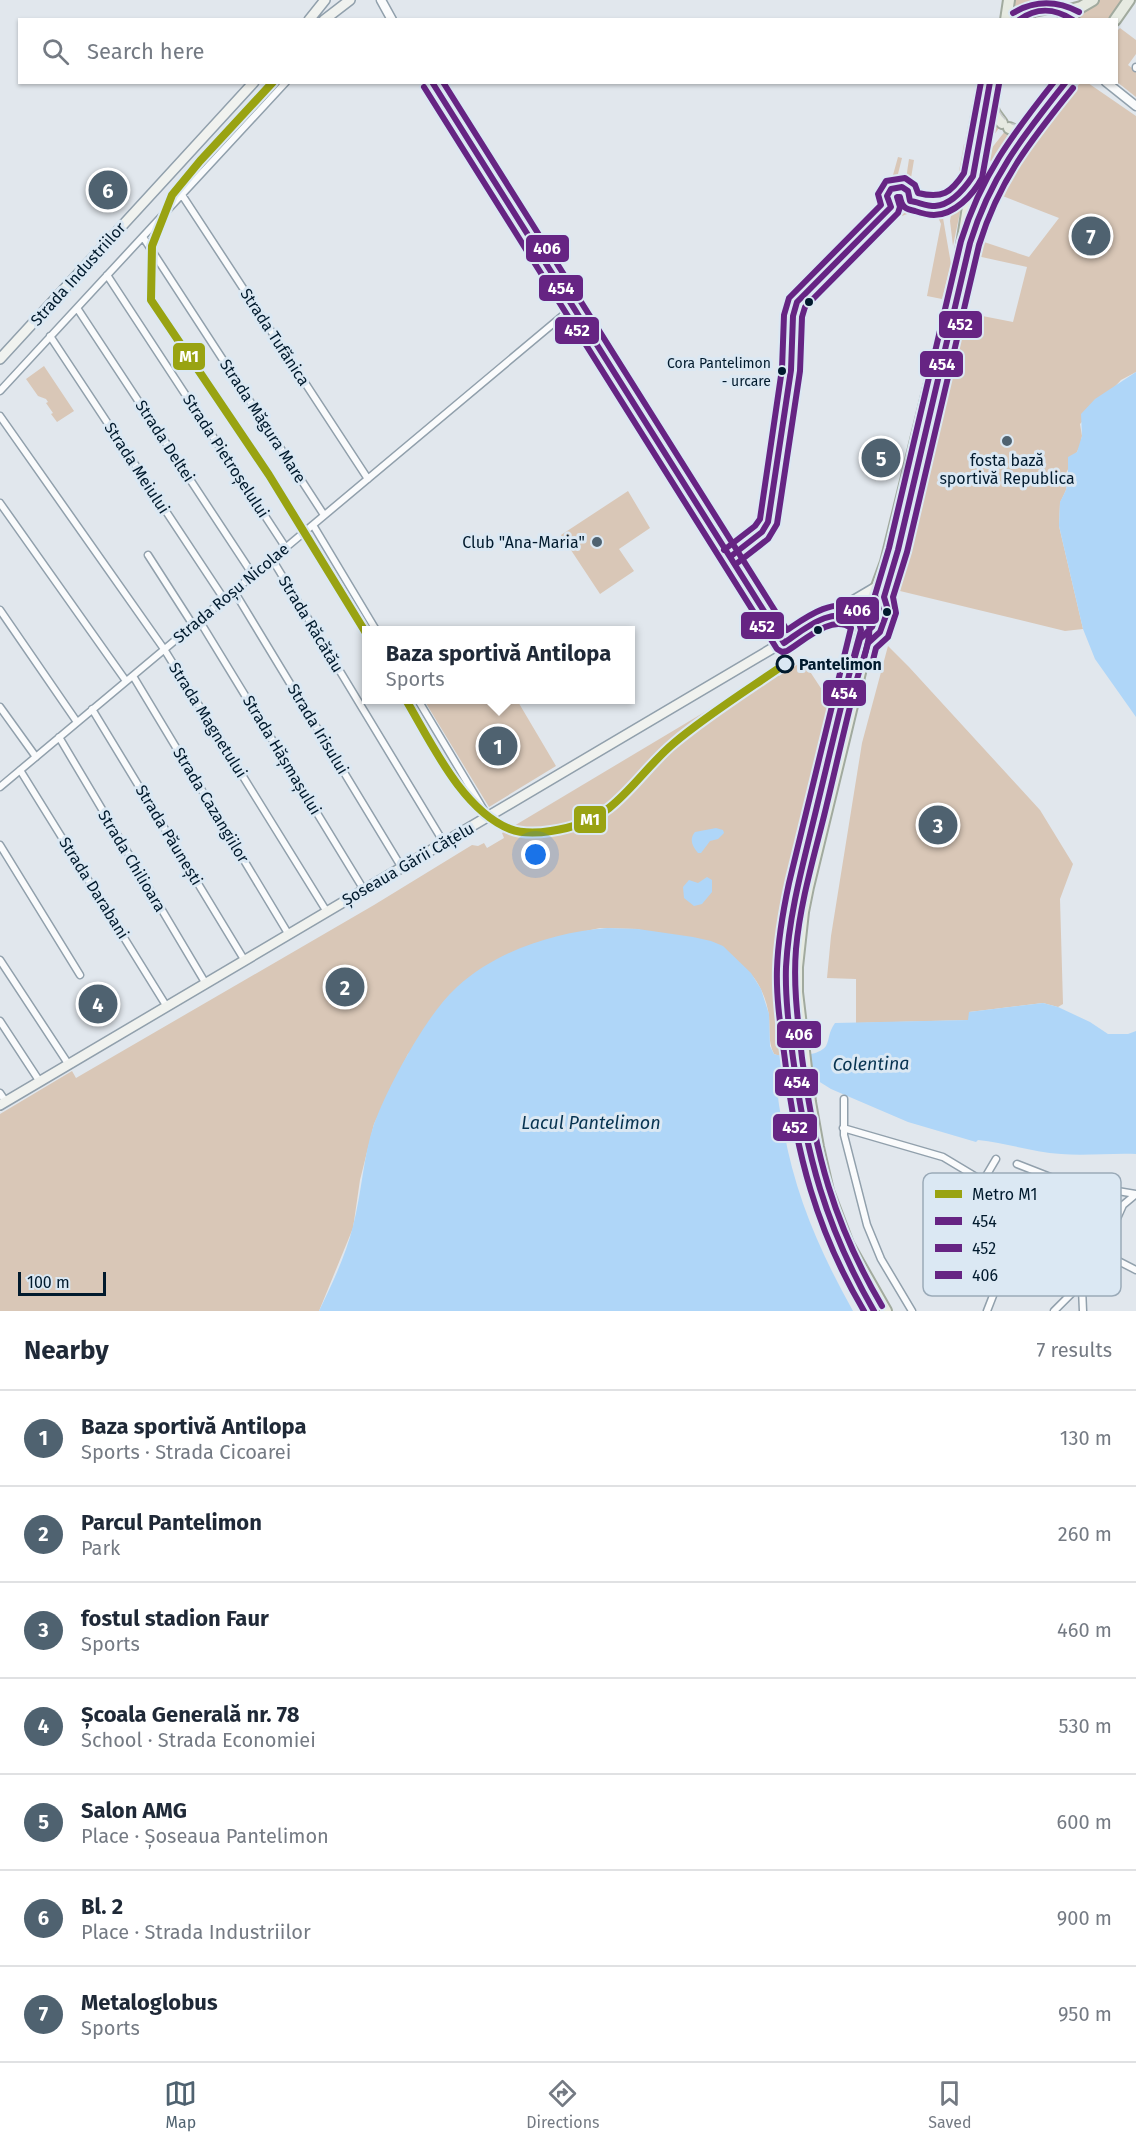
<!DOCTYPE html>
<html lang="en">
<head>
<meta charset="utf-8">
<style>
  body { margin:0; font-family:"Fira Sans",sans-serif; background:#f6f6f7; color:#1f2937 }
  .scale { position:absolute; left:18px; bottom:15px; width:88px; box-sizing:border-box; padding-left:6px; border:3px solid #011a2d; border-top:0; font-size:16px; line-height:21px; white-space:nowrap; color:#011a2d; -webkit-text-stroke:4px #dbe8f3; paint-order:stroke }
  .you { position:absolute; left:536px; top:855px; width:21px; height:21px; margin:-15px; border:4px solid #fff; border-radius:50%; background:#1a73e8; box-shadow:0 0 0 9px #1a73e833 }
  .badge { display:grid; place-items:center; width:39px; height:39px; border-radius:50%; background:#4f6270; color:#fff; font-size:20px; font-weight:700 }
  .pin { position:absolute; translate:-50% -50%; border:3px solid #fff; box-shadow:0 2px 6px #0006 }
  .popup { position:absolute; left:362px; top:626px; width:273px; height:78px; box-sizing:border-box; display:grid; place-content:center; border-radius:0px; background:#fff; filter:drop-shadow(0 2px 4px #0005); font-size:20px; white-space:nowrap; color:#747a83 }
  .popup b { font-size:22px; color:#1f2937 }
  .popup::after { content:''; position:absolute; left:50%; top:100%; margin-left:-12px; border:12px solid transparent; border-top-color:#fff }
  .list { margin:0; padding:0; list-style:none }
  h2 { display:flex; justify-content:space-between; align-items:center; height:78px; margin:0; padding:0 24px; font-size:26px }
  h2 small { font-size:20px; font-weight:400; color:#747a83 }
  .list li { display:grid; grid-template-columns:39px 1fr auto; gap:18px; align-items:center; box-sizing:border-box; height:96px; padding:0 24px; border-top:2px solid #e0e1e3 }
  .list b { display:block; font-size:22px; white-space:nowrap }
  .list p { margin:0; font-size:20px; white-space:nowrap; color:#747a83 }
  .list em { font-size:20px; font-style:normal; color:#747a83 }
  .icon { flex:none; width:33px; height:33px; fill:none; stroke:currentColor; stroke-width:2; stroke-linecap:round; stroke-linejoin:round }
  .map { position:relative; flex:none; width:1136px; height:1311px; overflow:hidden }
  .search { position:absolute; background:#fff; box-shadow:0 2px 4px #0004; left:18px; right:18px; top:18px; height:66px; display:flex; align-items:center; gap:15px; box-sizing:border-box; padding:0 21px; border-radius:0px; color:#747a83; font-size:22px }
  .sheet { height:750px; background:#fff }
  nav { display:flex; justify-content:space-around; align-items:center; box-sizing:border-box; height:84px; border-top:2px solid #e0e1e3; background:#fff; font-size:16px; color:#747a83 }
  nav a { display:grid; justify-items:center; gap:3px }
  nav .on { color:#4f6270 }
  .map>svg:first-child { display:block }
  .green { fill:#d9c7b7 }
  .water { fill:#afd6f8 }
  .lines { fill:none; stroke-linecap:round; stroke-linejoin:round }
  .minor-casing { stroke:#91a0ac; stroke-width:9 }
  .tertiary-casing { stroke:#91a0ac; stroke-width:11 }
  .secondary-casing { stroke:#91a0ac; stroke-width:12 }
  .primary-casing { stroke:#a1aa9e; stroke-width:14 }
  .minor { stroke:#fafbfc; stroke-width:6 }
  .tertiary { stroke:#fafbfc; stroke-width:8 }
  .secondary { stroke:#f0f2ef; stroke-width:9 }
  .primary { stroke:#e6eae1; stroke-width:10 }
  .tram { stroke:#c8cbce; stroke-width:1.5 }
  .bus-1-casing { stroke:#dbe8f3; stroke-width:10 }
  .bus-2-casing { stroke:#dbe8f3; stroke-width:10 }
  .bus-3-casing { stroke:#dbe8f3; stroke-width:10 }
  .bus-1 { stroke:#662483; stroke-width:6 }
  .bus-2 { stroke:#662483; stroke-width:6 }
  .bus-3 { stroke:#662483; stroke-width:6 }
  .metro-1-casing { stroke:#dbe8f3; stroke-width:12 }
  .metro-1 { stroke:#99a312; stroke-width:8 }
  .bus-dot { fill:#011a2d; stroke:#dbe8f3; stroke-width:2 }
  .poi-dot { fill:#4f6270; stroke:#dbe8f3; stroke-width:2 }
  .stop-dot { fill:#dbe8f3; stroke:#011a2d; stroke-width:3 }
  .labels { text-anchor:middle; dominant-baseline:central; stroke-width:6; stroke-linejoin:round; paint-order:stroke }
  .bus-label { font-size:14px; fill:#011a2d; stroke:#dbe8f3; text-anchor:end }
  .street-label { font-size:16px; fill:#011a2d; stroke:#dbe8f3 }
  .poi-label { font-size:16px; fill:#011a2d; stroke:#dbe8f3 }
  .stop-label { font-size:16px; font-weight:bold; fill:#011a2d; stroke:#dbe8f3; text-anchor:start }
  .water-label { font-size:18px; font-style:italic; fill:#073350; stroke:#dbe8f3 }
  .key { fill:#dbe8f3; stroke:#9aaab8; stroke-width:1.5 }
  .key-label { font-size:16px; fill:#011a2d }
  .line-badge { stroke:#dbe8f3; stroke-width:2 }
  .badge-label { font-size:16px; text-anchor:middle; font-weight:bold; fill:#fff }
</style>
</head>
<body>
<div class="map">
<svg width="1136" height="1311" viewBox="0 0 1136 1311">
  <rect width="100%" height="100%" fill="#e1e7ed"/>
  <path class="green" d="M1014,0H1030L1036,6L1025,9L1010,20Z
    M1098,0H1124L1110,19H1081L1072,13Z
    M1120,28L1136,40V54L1128,65L1136,71V97L1117,82L1116,32Z
    M1080,83H1088L1136,116V372L1121,380L1080,424L1082,436L1080,446L1063,479L1067,484L1066,490L1060,503L1059,526L1083,629L1065,631L900,591L962,312L1013,322L1027,267L977,256L981,241L1029,257L1059,218L1000,195L1020,161Z
    M978,86H981L971,142L965,141L975,89Z
    M994,120L1001,125L985,148L978,179C980,163 983,131 994,120Z
    M1006,130L1018,136L1013,143L1007,145L995,162H991L989,158L991,149Z
    M964,144L970,145L965,181L955,193Z
    M898,157L902,158L897,178L889,186L883,196L881,212L869,225L867,220L876,212L879,192L893,175Z
    M909,159L914,160L910,184L917,190V193C903,184 907,174 909,159Z
    M988,164L995,170L973,218L978,188Z
    M891 199a8 8 0 1 1 16 0a8 8 0 1 1-16 0Z
    M964,193L953,246L950,221L953,202Z
    M912,207L937,213L943,218L951,264L942,299L927,296L941,224L937,215L915,211L902,216H891L876,232L874,230L890,213L903,214Z
    M796,322L802,324L796,370L794,327Z
    M44,366L74,411L57,422L51,414L53,413L46,403L48,402L46,399L38,396L26,379Z
    M628,491L650,528L619,549L634,571L600,594L561,535Z
    M888,646L909,667L1040,810L1073,864L1060,899L1063,1004L1058,1007L1043,1003L969,1012V1020L856,1023V979L827,978L831,936L862,743Z
    M803,661L832,705L829,714L834,720L790,906L789,1056L783,1057L774,1054C768,1042 770,1030 769,1016C767,1001 759,979 746,970L638,929L600,928L549,939L408,1054L374,1124L360,1180L353,1228L319,1311H0V1114L72,1071L76,1078L374,905L472,845L478,846L484,843L487,848L504,838L502,833L775,670L779,676Z
    M424,700H517L556,766L489,807Z"/>
  <path class="water" d="M1136,372V717L1095,659L1083,629L1059,526L1060,502L1066,490L1067,484L1063,479L1068,473V457L1077,452L1082,436L1081,414L1095,399Z
    M716,828L723,830L724,833L718,839L710,841L701,853H698C692,846 689,839 695,832Z
    M707,877L712,880V892L702,904L694,906L684,898L683,887L689,880L698,883Z
    M607,928L638,929L693,937L711,941L723,946L751,973L761,989L769,1014L770,1046L774,1054C785,1058 819,1057 826,1046C830,1038 828,1033 835,1023L968,1020L969,1012L1043,1003L1058,1007L1090,1022L1108,1034H1128L1136,1031V1154C1111,1153 1085,1156 1061,1154C1033,1152 1006,1143 978,1140L976,1142L908,1122L831,1089L815,1079L805,1077L785,1078L778,1085C777,1101 781,1115 784,1131C795,1195 821,1254 853,1311H319C332,1284 346,1255 353,1226C362,1192 363,1157 374,1124C381,1105 390,1087 399,1070C414,1043 434,1008 457,987C496,951 555,932 607,928Z"/>
  <g class="lines">
    <g class="minor-casing">
      <path id="minor" d="M1136,67V68
        M182,195L368,479
        M143,237L324,515
        M107,275L286,548
        M77,308L253,575
        M50,336L224,599
        M0,391L286,82
        M0,416L164,649L327,912
        M0,503L126,681
        M313,525L376,630
        M148,555L193,625
        M272,559L444,843
        M234,591L402,868
        M0,610L77,722
        M199,620L364,890
        M133,676L289,935
        M418,700L488,817
        M0,707L36,757
        M92,709L245,961
        M59,737L206,984
        M20,770L167,1007
        M0,787L573,307
        M0,845L80,975
        M0,960L69,1065
        M0,1021L40,1082
        M0,1093L6,1102
        M844,1099V1135L867,1225L881,1259L912,1311
        M843,1128L943,1157L983,1181L1044,1223L1136,1270
        M1017,1164L1063,1182L1136,1194
        M983,1181L996,1159
        M1080,1242L1083,1311
        M1102,1252L1123,1205L1135,1195
        M987,1311L1026,1211
        M1054,1311L1082,1283"/>
    </g>
    <g class="tertiary-casing">
      <path id="tertiary" d="M381,0L392,20
        M432,82L784,643
        M1106,82L1136,106"/>
    </g>
    <g class="secondary-casing">
      <path id="secondary" d="M309,20L325,0
        M324,20L350,0
        M0,359L254,82
        M0,1105L878,586"/>
    </g>
    <g class="primary-casing">
      <path id="primary" d="M1061,12L1074,20
        M1006,20L1009,0
        M1018,20L1034,11L1049,8L1066,11L1081,7L1093,0
        M1115,20L1129,0
        M990,97L994,112L1002,123
        M1009,128L1018,132H1027
        M961,251L978,143L990,82
        M828,616C842,615 858,613 861,630
        M874,1311L839,1249L829,1224L812,1168L799,1104L786,992V966L793,909L846,687L861,630L886,562L933,371
        M886,1311L848,1244L828,1191L818,1147L810,1102L797,992V967L803,912L808,887L845,735L862,664L898,550L970,243C988,174 1023,136 1066,82"/>
    </g>
    <use href="#minor" class="minor"/>
    <use href="#tertiary" class="tertiary"/>
    <use href="#secondary" class="secondary"/>
    <use href="#primary" class="primary"/>
    <path class="tram" d="M1001,85C997,98 995,110 1005,119
      M1012,124C1029,129 1048,95 1058,82"/>
    <g class="bus-1-casing">
      <path id="bus-1" d="M1019,20C1037,7 1054,8 1073,20
        M432,82L784,643C806,628 832,604 859,622L861,630C845,687 832,745 818,802C805,857 789,911 786,967C785,997 789,1028 793,1058C806,1154 825,1226 874,1311
        M730,557L762,532L768,522L791,370L793,316L797,302L891,207L887,196L891,189L902,187L908,191L910,201C918,202 926,206 935,206C951,205 965,188 973,176L990,82
        M863,662L868,643L880,632L888,610L884,597L898,550L970,243C990,177 1023,136 1066,82"/>
    </g>
    <g class="bus-2-casing">
      <path id="bus-2" d="M424,87L777,649L782,652L787,651C804,641 831,614 851,628L789,883C783,911 778,940 777,969C776,999 781,1030 785,1060C796,1153 816,1230 864,1311
        M736,564L768,539L777,524L800,371L802,317L805,307L898,213L900,207L897,197H900C902,207 905,209 915,211C921,213 928,215 934,215C954,215 973,195 982,178L999,84
        M872,664L876,648L888,637L896,613L893,597L907,552L979,245C999,180 1031,140 1073,88"/>
    </g>
    <g class="bus-3-casing">
      <path id="bus-3" d="M1013,13C1035,0 1056,0 1079,12
        M443,82L787,630C805,618 834,596 857,610C860,612 865,614 867,618C875,632 861,664 857,679C845,725 835,771 824,816C813,860 800,904 796,949C793,986 798,1022 802,1058C815,1153 833,1223 882,1306
        M724,550L755,526L760,519L782,369L784,315L789,298L881,205L878,194L886,181L905,178L915,185L918,193C942,199 951,193 964,173L981,82
        M854,660L860,639L872,627L879,610L875,595L889,548L961,241C981,176 1012,135 1054,82"/>
    </g>
    <use href="#bus-1" class="bus-1"/>
    <use href="#bus-2" class="bus-2"/>
    <use href="#bus-3" class="bus-3"/>
    <g class="metro-1-casing">
      <path id="metro-1" d="M273,82L200,161L172,195L152,246L151,300L269,475L366,633
        M406,700C431,742 462,810 510,829C523,834 538,833 551,831C572,828 592,821 609,808C633,789 650,763 674,743C707,715 749,689 785,664"/>
    </g>
    <use href="#metro-1" class="metro-1"/>
  </g>
  <g class="bus-dot">
    <circle cx="809" cy="302" r="5"/>
    <circle cx="782" cy="371" r="5"/>
    <circle cx="887" cy="612" r="5"/>
    <circle cx="818" cy="630" r="5"/>
  </g>
  <g class="poi-dot">
    <circle cx="1007" cy="441" r="6"/>
    <circle cx="597" cy="542" r="6"/>
  </g>
  <circle class="stop-dot" cx="785" cy="664" r="8"/>
  <g class="labels">
    <g class="bus-label">
      <text x="771" y="363">Cora Pantelimon<tspan x="771" dy="18">- urcare</tspan></text>
    </g>
    <g class="street-label">
      <text transform="translate(78 274) rotate(-48)">Strada Industriilor</text>
      <text transform="translate(275 337) rotate(57)">Strada Tufănica</text>
      <text transform="translate(263 421) rotate(57)">Strada Măgura Mare</text>
      <text transform="translate(165 441) rotate(57)">Strada Deltei</text>
      <text transform="translate(226 456) rotate(57)">Strada Pietroșelului</text>
      <text transform="translate(137 468) rotate(57)">Strada Meiului</text>
      <text transform="translate(231 593) rotate(-40)">Strada Roșu Nicolae</text>
      <text transform="translate(311 624) rotate(59)">Strada Răcătău</text>
      <text transform="translate(208 720) rotate(58)">Strada Magnetului</text>
      <text transform="translate(318 729) rotate(59)">Strada Irisului</text>
      <text transform="translate(282 755) rotate(59)">Strada Hășmașului</text>
      <text transform="translate(211 805) rotate(59)">Strada Cazangiilor</text>
      <text transform="translate(169 835) rotate(59)">Strada Păunești</text>
      <text transform="translate(132 861) rotate(59)">Strada Chilioara</text>
      <text transform="translate(408 864) rotate(-30)">Șoseaua Gării Cățelu</text>
      <text transform="translate(94 888) rotate(58)">Strada Darabani</text>
    </g>
    <g class="poi-label">
      <text x="1007" y="460">fosta bază<tspan x="1007" dy="18">sportivă Republica</tspan></text>
      <text x="585" y="542" text-anchor="end">Club "Ana-Maria"</text>
    </g>
    <g class="stop-label">
      <text x="799" y="664">Pantelimon</text>
    </g>
    <g class="water-label">
      <text transform="translate(871 1064) rotate(-1)">Colentina</text>
      <text x="591" y="1123">Lacul Pantelimon</text>
    </g>
  </g>
  <rect x="923" y="1173" width="198" height="123" rx="9" class="key"/>
  <rect x="935" y="1190" width="27" height="8" fill="#99a312"/>
  <rect x="935" y="1217" width="27" height="8" fill="#662483"/>
  <rect x="935" y="1244" width="27" height="8" fill="#662483"/>
  <rect x="935" y="1271" width="27" height="8" fill="#662483"/>
  <g class="key-label">
    <text x="972" y="1200">Metro M1</text>
    <text x="972" y="1227">454</text>
    <text x="972" y="1254">452</text>
    <text x="972" y="1281">406</text>
  </g>
  <g class="line-badge">
    <rect x="525" y="234" width="45" height="29" rx="6" fill="#662483"/>
    <rect x="538" y="274" width="46" height="28" rx="6" fill="#662483"/>
    <rect x="938" y="310" width="45" height="29" rx="6" fill="#662483"/>
    <rect x="554" y="316" width="46" height="29" rx="6" fill="#662483"/>
    <rect x="172" y="342" width="34" height="29" rx="6" fill="#99a312"/>
    <rect x="919" y="350" width="45" height="28" rx="6" fill="#662483"/>
    <rect x="835" y="596" width="45" height="29" rx="6" fill="#662483"/>
    <rect x="740" y="611" width="45" height="29" rx="6" fill="#662483"/>
    <rect x="822" y="679" width="45" height="28" rx="6" fill="#662483"/>
    <rect x="573" y="805" width="34" height="29" rx="6" fill="#99a312"/>
    <rect x="776" y="1020" width="46" height="29" rx="6" fill="#662483"/>
    <rect x="774" y="1068" width="45" height="29" rx="6" fill="#662483"/>
    <rect x="772" y="1113" width="46" height="29" rx="6" fill="#662483"/>
  </g>
  <g class="badge-label">
    <text x="547" y="254">406</text>
    <text x="561" y="294">454</text>
    <text x="960" y="330">452</text>
    <text x="577" y="336">452</text>
    <text x="189" y="362">M1</text>
    <text x="942" y="370">454</text>
    <text x="857" y="616">406</text>
    <text x="762" y="632">452</text>
    <text x="844" y="699">454</text>
    <text x="590" y="825">M1</text>
    <text x="799" y="1040">406</text>
    <text x="797" y="1088">454</text>
    <text x="795" y="1133">452</text>
  </g>
</svg>
<div class="scale">100 m</div>
<div class="you"></div>
<div class="pin badge" style="left:498px;top:746px">1</div>
<div class="popup"><b>Baza sportivă Antilopa</b>Sports</div>
<div class="pin badge" style="left:345px;top:987px">2</div>
<div class="pin badge" style="left:938px;top:825px">3</div>
<div class="pin badge" style="left:98px;top:1004px">4</div>
<div class="pin badge" style="left:881px;top:458px">5</div>
<div class="pin badge" style="left:108px;top:190px">6</div>
<div class="pin badge" style="left:1091px;top:236px">7</div>
<div class="search"><svg class="icon" aria-label="search" viewBox="0 0 24 24"><circle cx="10" cy="10" r="6"/><path d="M15 15l6 6"/></svg>Search here</div>
</div>
<section class="sheet">
<h2>Nearby<small>7 results</small></h2>
<ul class="list">
<li><span class="badge">1</span><div><b>Baza sportivă Antilopa</b><p>Sports · Strada Cicoarei</p></div><em>130 m</em></li>
<li><span class="badge">2</span><div><b>Parcul Pantelimon</b><p>Park</p></div><em>260 m</em></li>
<li><span class="badge">3</span><div><b>fostul stadion Faur</b><p>Sports</p></div><em>460 m</em></li>
<li><span class="badge">4</span><div><b>Școala Generală nr. 78</b><p>School · Strada Economiei</p></div><em>530 m</em></li>
<li><span class="badge">5</span><div><b>Salon AMG</b><p>Place · Șoseaua Pantelimon</p></div><em>600 m</em></li>
<li><span class="badge">6</span><div><b>Bl. 2</b><p>Place · Strada Industriilor</p></div><em>900 m</em></li>
<li><span class="badge">7</span><div><b>Metaloglobus</b><p>Sports</p></div><em>950 m</em></li>
</ul>
</section>
<nav>
<a class="on"><svg class="icon" aria-label="map" viewBox="0 0 24 24"><path d="M3 6l6-2 6 2 6-2v14l-6 2-6-2-6 2zM9 4v14M15 6v14"/></svg>Map</a>
<a><svg class="icon" aria-label="directions" viewBox="0 0 24 24"><path d="M12 3l9 9-9 9-9-9zM9 14v-3h6M13 9l2 2-2 2"/></svg>Directions</a>
<a><svg class="icon" aria-label="saved" viewBox="0 0 24 24"><path d="M7 4h10v16l-5-4-5 4z"/></svg>Saved</a>
</nav>
</body>
</html>
